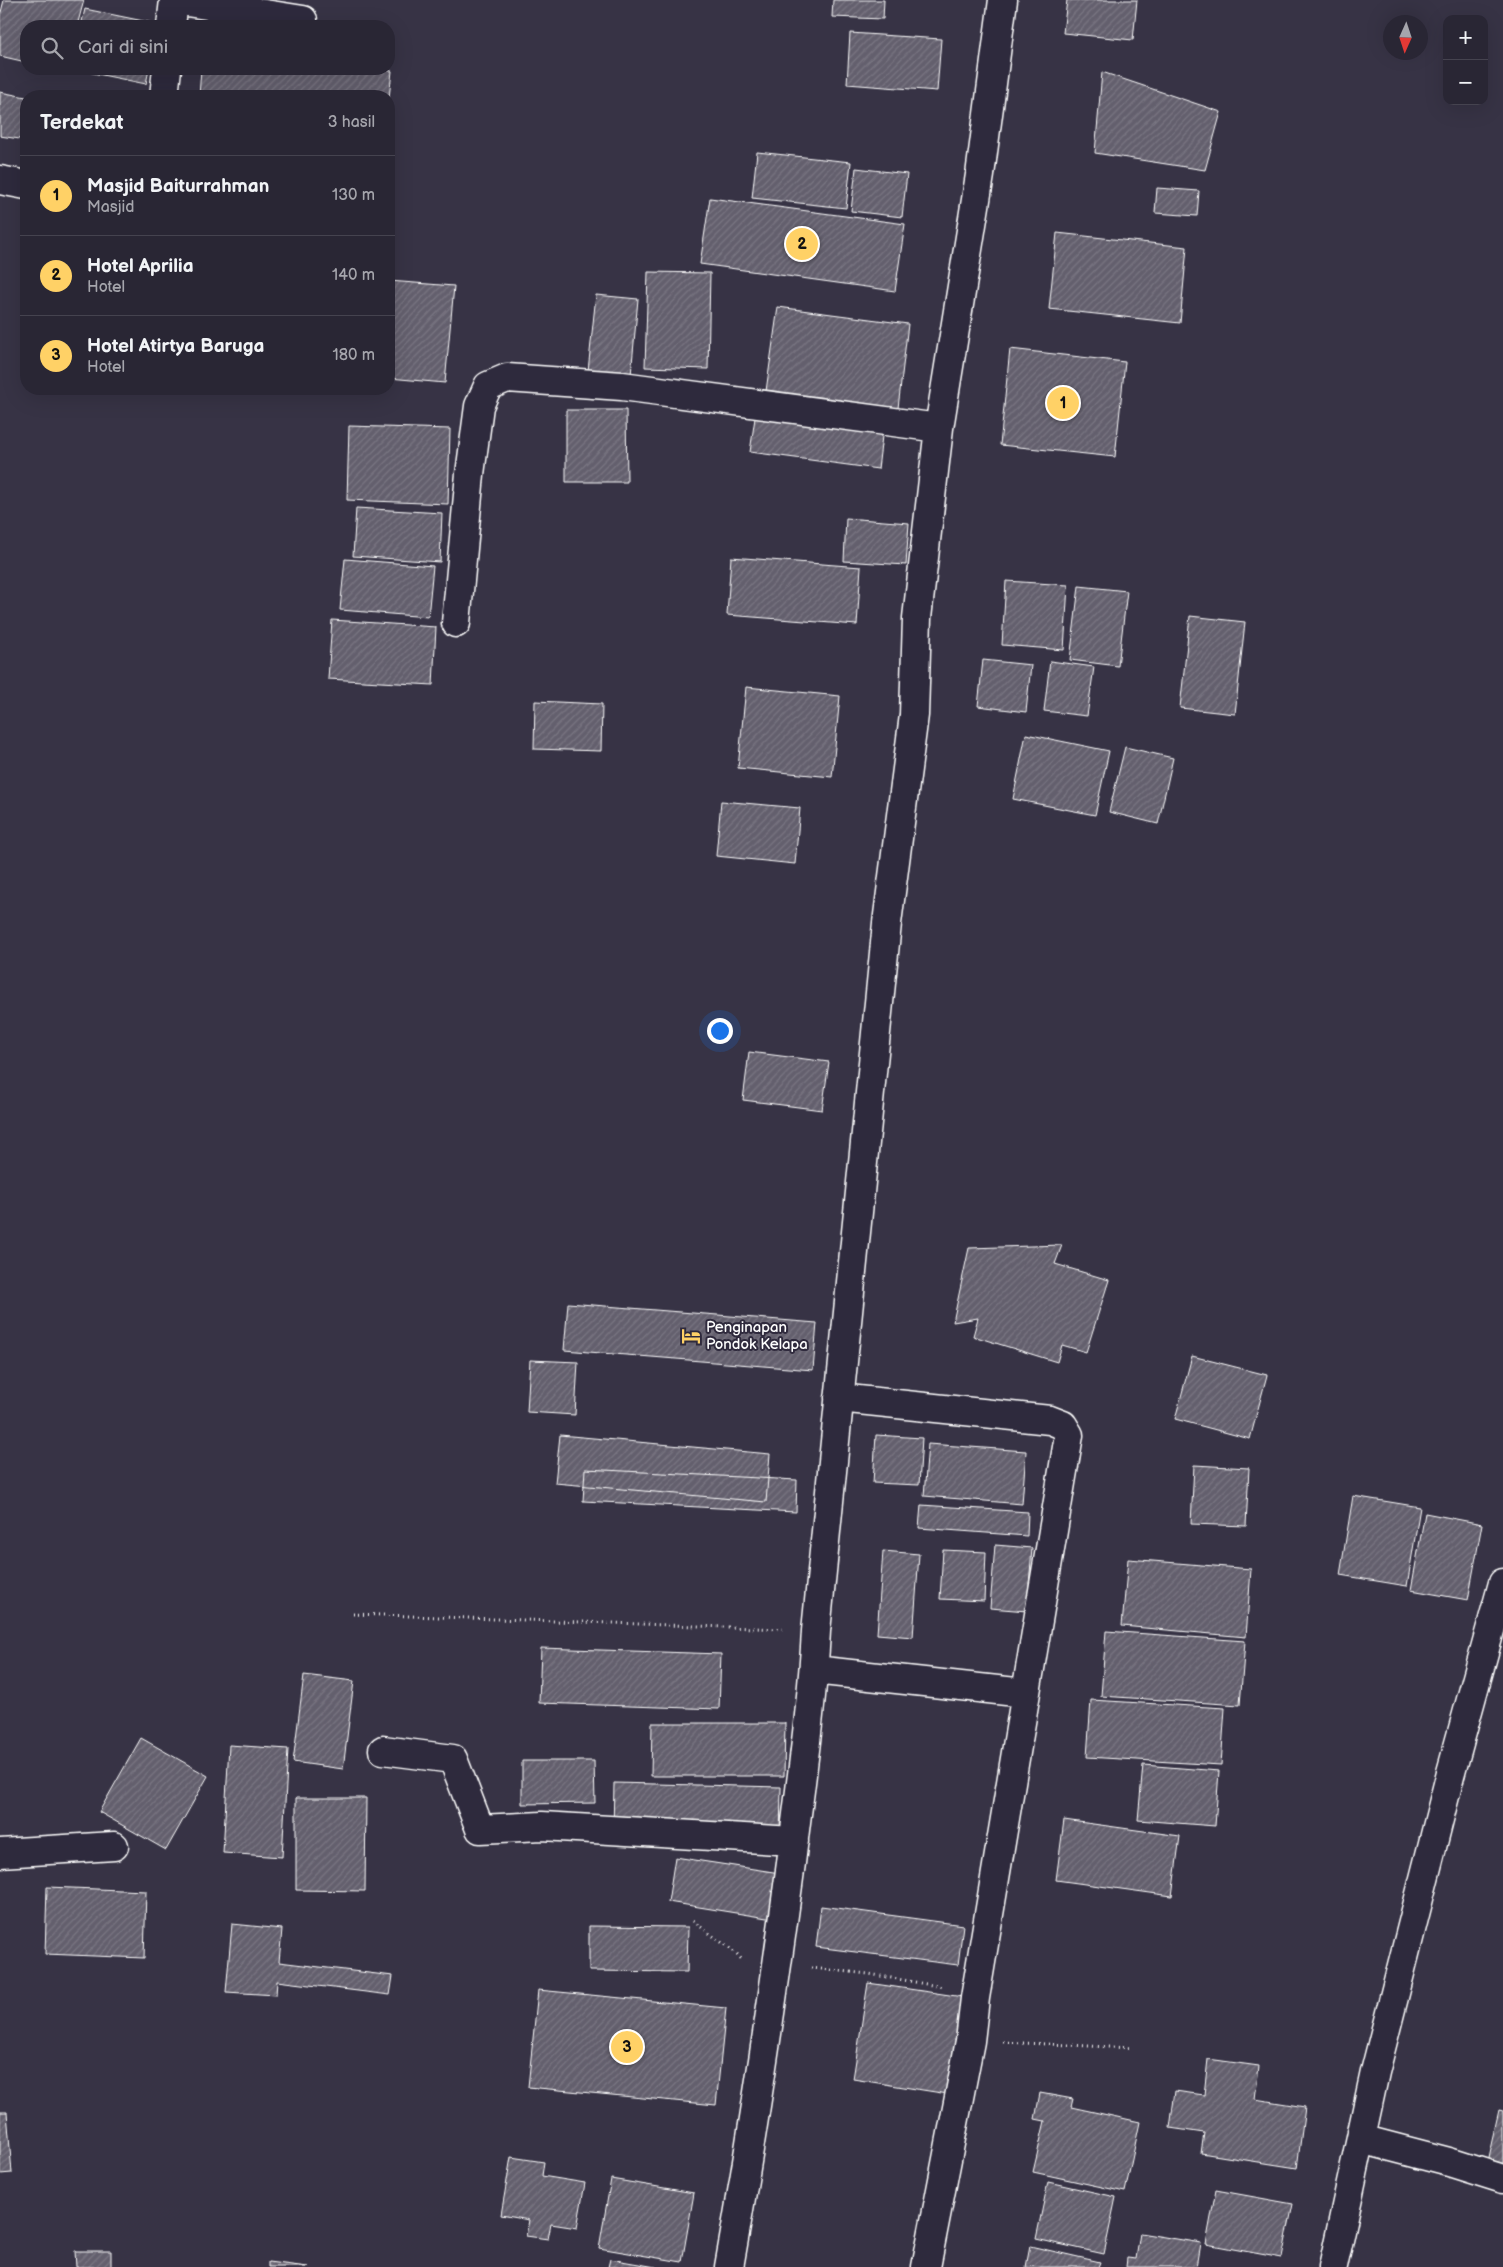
<!DOCTYPE html>
<html lang="id">
<head>
<meta charset="utf-8">
<style>
  body { margin:0; font-family:"Balsamiq Sans",sans-serif; background:#353240; color:#f1f3f6 }
  .controls { position:absolute; right:15px; top:15px; display:grid; overflow:hidden; border-radius:10px; box-shadow:0 5px 20px #0002 }
  .controls button { width:45px; height:45px; display:grid; place-items:center; padding:0; border:0; border-bottom:1px solid #45434f; background:#292634; color:#f1f3f6; font:25px sans-serif }
  .compass { position:absolute; left:1383px; top:15px; width:45px; height:45px; border-radius:50%; background:#292634; box-shadow:0 5px 20px #0002; rotate:183deg }
  .you { position:absolute; left:719px; top:1030px; width:18px; height:18px; margin:-12px; border:4px solid #fff; border-radius:50%; background:#1a73e8; box-shadow:0 0 0 8px #1a73e833 }
  .badge { display:grid; place-items:center; width:32px; height:32px; border-radius:50%; background:#ffd166; color:#111; font-size:16px; font-weight:700 }
  .pin { position:absolute; translate:-50% -50%; border:2px solid #fff; box-shadow:0 1px 5px #0006 }
  .list { margin:0; padding:0; list-style:none }
  h2 { display:flex; justify-content:space-between; align-items:center; height:65px; margin:0; padding:0 20px; font-size:21px }
  h2 small { font-size:16px; font-weight:400; color:#a5a5ac }
  .list li { display:grid; grid-template-columns:32px 1fr auto; gap:15px; align-items:center; box-sizing:border-box; height:80px; padding:0 20px; border-top:1px solid #45434f }
  .list b { display:block; font-size:19px; white-space:nowrap }
  .list p { margin:0; font-size:16px; white-space:nowrap; color:#a5a5ac }
  .list em { font-size:16px; font-style:normal; color:#a5a5ac }
  .icon { flex:none; width:28px; height:28px; fill:none; stroke:currentColor; stroke-width:2; stroke-linecap:round; stroke-linejoin:round }
  .map { position:relative; flex:none; width:1503px; height:2267px; overflow:hidden }
  .search { position:absolute; background:#292634; box-shadow:0 5px 20px #0002; left:20px; top:20px; width:375px; height:55px; display:flex; align-items:center; gap:12px; box-sizing:border-box; padding:0 18px; border-radius:20px; color:#a5a5ac; font-size:19px }
  .panel { position:absolute; background:#292634; box-shadow:0 5px 20px #0002; left:20px; top:90px; width:375px; height:305px; border-radius:20px }
  .map>svg:first-child { display:block }
  .building { fill:url(#building-hatch); stroke:#fff }
  .lines { fill:none; stroke-linecap:round; stroke-linejoin:round }
  .minor-casing { stroke:#fff; stroke-width:31 }
  .path { stroke:#fff; stroke-width:3; stroke-dasharray:1 4; stroke-linecap:butt }
  .minor { stroke:#2f2a3d; stroke-width:28 }
  .labels { text-anchor:middle; dominant-baseline:central; stroke-width:4; stroke-linejoin:round; paint-order:stroke }
  .poi-label { font-size:15px; fill:#fff; stroke:#2f2a3d; text-anchor:start }
</style>
</head>
<body>
<div class="map">
<svg width="1503" height="2267" viewBox="0 0 1503 2267">
  <defs>
    <pattern id="building-hatch" width="6" height="6" patternUnits="userSpaceOnUse" patternTransform="scale(1.25)"><rect width="6" height="6" fill="#635f6d"/><path d="M-1 1l2-2M0 6l6-6M5 7l2-2" fill="none" stroke="#7a7783"/></pattern>
  </defs>
  <rect width="100%" height="100%" fill="#373345"/>
  <filter id="ink" filterUnits="userSpaceOnUse"><feTurbulence type="fractalNoise" baseFrequency=".02" numOctaves="2"/><feDisplacementMap in="SourceGraphic" scale="10" xChannelSelector="R" yChannelSelector="G"/><feConvolveMatrix kernelMatrix="1 2 1 2 8 2 1 2 1" color-interpolation-filters="sRGB"/></filter>
  <g filter="url(#ink)">
    <path class="building" d="M4,0H84L77,26H26V62L0,56V16Z
      M833,0H884L883,19L832,17Z
      M1067,0H1137L1133,40L1063,33Z
      M85,9L158,24V26H81Z
      M850,33L941,39L937,91L847,84Z
      M73,69H149L146,84Z
      M201,69H370L392,71L389,98L199,96Z
      M1102,72L1221,112L1205,170L1095,153Z
      M0,92L26,97V140L0,136Z
      M757,152L851,162L846,208L752,198Z
      M856,168L907,174L902,217L851,211Z
      M1157,188L1199,191L1197,216L1155,213Z
      M710,198L905,224L895,291L700,264Z
      M1057,233L1187,247L1180,323L1049,309Z
      M648,272L710,273L708,369L645,367Z
      M389,281L454,286L445,383L389,378Z
      M596,295L638,299L631,375L588,371Z
      M778,307L908,324L898,408L766,391Z
      M1010,349L1125,362L1115,457L1000,445Z
      M566,410H626L627,482H566Z
      M756,411L883,428L878,469L750,452Z
      M349,426L450,429L448,504L347,500Z
      M356,508L442,513L440,562L353,556Z
      M846,518L909,523L906,565L844,561Z
      M731,557L861,567L857,625L727,615Z
      M345,559L433,566L428,617L340,610Z
      M1006,581L1068,585L1064,650L1002,645Z
      M1079,586L1127,591L1118,666L1070,660Z
      M1190,616L1245,622L1235,714L1180,708Z
      M332,620L436,627L433,685L328,679Z
      M983,660L1031,665L1026,712L978,706Z
      M1050,661L1094,667L1087,716L1044,711Z
      M746,687L840,696L832,777L738,768Z
      M535,701L602,704L601,751L534,749Z
      M1026,734L1109,751L1095,815L1013,799Z
      M1125,747L1173,758L1158,824L1109,812Z
      M721,801L800,808L795,864L716,856Z
      M749,1052L829,1062L822,1110L743,1100Z
      M1062,1245L1055,1264L1109,1280L1086,1352L1062,1345L1057,1362L973,1336L978,1318L953,1322L969,1248Z
      M568,1303L817,1323L813,1370L564,1350Z
      M1192,1356L1267,1375L1250,1439L1175,1419Z
      M530,1360L578,1362L575,1415L527,1412Z
      M560,1435L770,1454L766,1502L555,1483Z
      M876,1435L922,1438L919,1485L873,1483Z
      M928,1444L1026,1451L1022,1504L924,1496Z
      M1194,1465L1249,1468L1246,1526L1191,1524Z
      M585,1469L797,1480L796,1512L583,1501Z
      M1353,1496L1420,1507L1407,1586L1340,1575Z
      M921,1505L1028,1512L1027,1536L919,1528Z
      M1425,1513L1482,1524L1468,1600L1411,1590Z
      M995,1545L1032,1548L1027,1611L990,1608Z
      M943,1550L986,1552L984,1601L940,1599Z
      M883,1551L919,1554L913,1637L877,1634Z
      M1128,1559L1251,1569L1246,1637L1122,1626Z
      M1106,1631L1245,1641L1240,1705L1101,1696Z
      M541,1648L721,1654L719,1709L539,1703Z
      M304,1675L354,1681L343,1769L293,1762Z
      M1091,1700L1225,1708L1221,1765L1087,1757Z
      M652,1723H785L784,1776H651Z
      M141,1738L208,1776L166,1850L99,1812Z
      M229,1745L288,1749L282,1857L223,1853Z
      M522,1761H594L595,1803L522,1804Z
      M1143,1765L1219,1771L1215,1826L1138,1820Z
      M614,1783L781,1787L780,1838L613,1833Z
      M296,1798H366L365,1891L296,1890Z
      M1064,1820L1180,1836L1172,1896L1056,1880Z
      M675,1857L780,1873L773,1919L668,1902Z
      M47,1887L146,1891L144,1958L45,1954Z
      M821,1906L963,1925L958,1965L816,1947Z
      M232,1924L282,1929L279,1962L393,1976L390,1995L277,1981L276,1995L226,1992Z
      M589,1926L688,1927L687,1972L589,1971Z
      M868,1983L963,1997L948,2094L853,2079Z
      M538,1990L726,2008L716,2105L528,2087Z
      M1208,2059L1259,2066L1255,2099L1305,2107L1297,2168L1201,2153L1204,2133L1170,2128L1175,2091L1204,2095Z
      M1040,2093L1073,2099L1071,2107L1140,2122L1125,2192L1033,2172L1045,2121L1035,2119Z
      M1499,2110L1503,2111V2170L1486,2167Z
      M0,2112H7L12,2173L0,2174Z
      M511,2157L544,2162L542,2176L585,2183L577,2228L551,2224L548,2239L526,2236L529,2220L501,2215Z
      M611,2179L694,2193L682,2262L599,2248Z
      M1048,2182L1116,2197L1104,2254L1036,2239Z
      M1216,2190L1293,2204L1282,2258L1206,2244Z
      M1140,2233L1201,2243L1197,2267H1126L1127,2258L1136,2259Z
      M1030,2246L1100,2262L1098,2267H1026Z
      M75,2251H111V2267H76Z
      M610,2259L656,2267H608Z
      M268,2262L308,2267H268Z"/>
    <g class="lines">
      <g class="minor-casing">
        <path id="minor" d="M171,26L174,0L303,20
          M164,96L167,69
          M0,180L26,185
          M456,623L470,474L479,406L488,386L507,378L622,386L939,428
          M839,1398L1050,1420L1063,1425L1069,1435L975,1998L970,2041L926,2267
          M814,1670L1025,1693
          M383,1750L453,1759L480,1829L542,1826L794,1841
          M0,1853L114,1846
          M1361,2139L1449,2162L1503,2179
          M729,2267C753,2133 773,1998 791,1863C800,1786 812,1708 816,1631L887,923L914,715L917,618L939,428L980,175L1003,0
          M1333,2267L1375,2072L1450,1776L1503,1583"/>
      </g>
      <path class="path" d="M353,1614L783,1629
        M693,1921L736,1953L743,1961
        M811,1968L869,1974L943,1987
        M1003,2042L1132,2048"/>
      <use href="#minor" class="minor"/>
    </g>
  </g>
  <defs>
    <g id="hotel-bare" transform="scale(1.5)"><path d="M-6-4.5h1.5V1H6V5H4.5V3h-9V5H-6ZM-4 0a1.8 1.8 0 1 1 3.6 0ZM.5 0V-2.5h3Q6-2.5 6 0Z" fill="#ffd166" stroke="#2f2a3d" stroke-width="2.5" paint-order="stroke"/></g>
  </defs>
  <g fill-rule="evenodd">
    <use href="#hotel-bare" x="691" y="1336"/>
  </g>
  <g class="labels">
    <g class="poi-label">
      <text x="706" y="1327">Penginapan<tspan x="706" dy="17">Pondok Kelapa</tspan></text>
    </g>
  </g>
</svg>
<div class="controls">
<button>+</button>
<button>−</button>
</div>
<svg class="compass" viewBox="-18 -18 36 36"><path d="M0-13l5 13h-10z" fill="#e53935"/><path d="M0 13l5-13h-10z" fill="#a5a5ac"/></svg>
<div class="you"></div>
<div class="pin badge" style="left:1063px;top:403px">1</div>
<div class="pin badge" style="left:802px;top:244px">2</div>
<div class="pin badge" style="left:627px;top:2047px">3</div>
<div class="search"><svg class="icon" aria-label="search" viewBox="0 0 24 24"><circle cx="10" cy="10" r="6"/><path d="M15 15l6 6"/></svg>Cari di sini</div>
<section class="panel">
<h2>Terdekat<small>3 hasil</small></h2>
<ul class="list">
<li><span class="badge">1</span><div><b>Masjid Baiturrahman</b><p>Masjid</p></div><em>130 m</em></li>
<li><span class="badge">2</span><div><b>Hotel Aprilia</b><p>Hotel</p></div><em>140 m</em></li>
<li><span class="badge">3</span><div><b>Hotel Atirtya Baruga</b><p>Hotel</p></div><em>180 m</em></li>
</ul>
</section>
</div>
</body>
</html>
